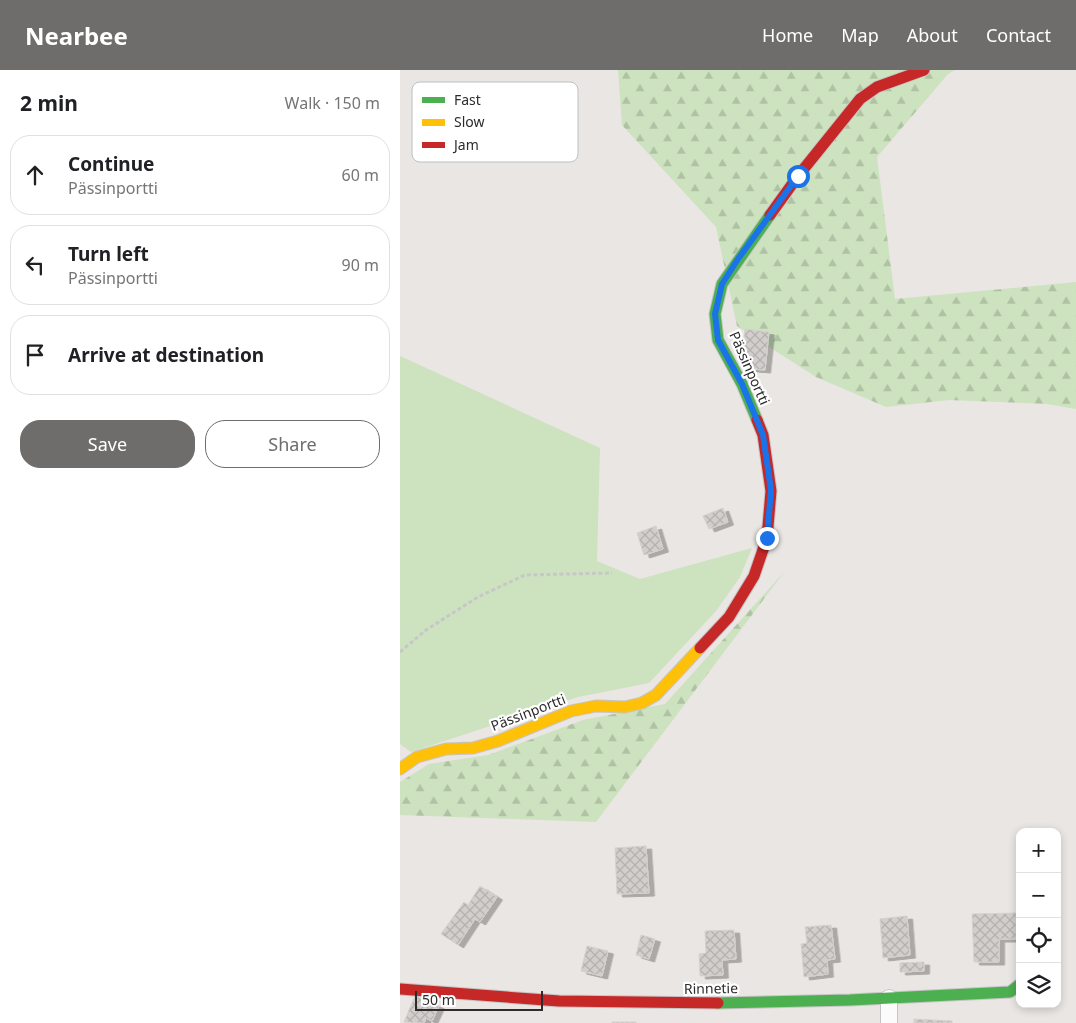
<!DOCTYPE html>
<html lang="en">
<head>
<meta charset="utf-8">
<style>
  body { margin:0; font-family:"Noto Sans",sans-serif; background:#f2f2f2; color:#202124 }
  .controls { position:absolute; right:15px; bottom:15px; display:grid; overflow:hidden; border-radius:10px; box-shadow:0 2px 8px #0003 }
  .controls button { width:45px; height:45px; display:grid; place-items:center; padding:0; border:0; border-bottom:1px solid #e0e0e0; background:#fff; color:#202124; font:25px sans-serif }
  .scale { position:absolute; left:15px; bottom:12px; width:128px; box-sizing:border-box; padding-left:5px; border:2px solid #2c2c2c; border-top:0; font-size:14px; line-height:18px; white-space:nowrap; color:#2c2c2c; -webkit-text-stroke:4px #fff; paint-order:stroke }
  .stop { position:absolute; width:15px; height:15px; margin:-11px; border:4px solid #1a73e8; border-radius:50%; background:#fff }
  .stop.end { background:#1a73e8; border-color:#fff; box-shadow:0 1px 5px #0008 }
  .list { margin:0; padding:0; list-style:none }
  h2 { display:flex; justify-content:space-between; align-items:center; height:65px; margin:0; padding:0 20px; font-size:21px }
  h2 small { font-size:16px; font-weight:400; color:#757577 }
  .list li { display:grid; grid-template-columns:32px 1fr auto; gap:15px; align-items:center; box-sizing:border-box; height:80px; margin:0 10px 10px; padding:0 10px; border:1px solid #e0e0e0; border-radius:20px }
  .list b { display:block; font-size:19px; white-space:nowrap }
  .list p { margin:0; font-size:16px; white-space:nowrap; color:#757577 }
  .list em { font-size:16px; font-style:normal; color:#757577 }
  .actions { display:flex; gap:10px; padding:15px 20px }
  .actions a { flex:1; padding:11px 0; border:1px solid #6e6d6c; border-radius:20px; text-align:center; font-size:18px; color:#6e6d6c }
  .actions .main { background:#6e6d6c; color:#fff }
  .icon { flex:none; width:28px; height:28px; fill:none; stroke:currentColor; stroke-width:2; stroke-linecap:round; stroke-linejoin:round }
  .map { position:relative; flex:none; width:676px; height:953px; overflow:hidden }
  header { display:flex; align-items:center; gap:30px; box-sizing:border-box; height:70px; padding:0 25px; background:#6e6d6c; color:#fff }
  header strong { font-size:24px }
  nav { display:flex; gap:28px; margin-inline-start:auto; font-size:18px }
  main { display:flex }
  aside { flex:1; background:#fff }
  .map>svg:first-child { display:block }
  .green { fill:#cde2bf }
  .forest { fill:url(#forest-firs) }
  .building { fill:url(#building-cross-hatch); stroke:#d4d2cf; filter:url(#shadow) }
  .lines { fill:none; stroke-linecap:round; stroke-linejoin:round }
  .street-casing { stroke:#c6c4c5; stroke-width:18 }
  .fast-casing { stroke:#c6c4c5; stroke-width:13 }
  .slow-casing { stroke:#c6c4c5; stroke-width:13 }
  .jam-casing { stroke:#c6c4c5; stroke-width:13 }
  .path { stroke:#c7c7c6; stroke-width:3; stroke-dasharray:4 2.5; stroke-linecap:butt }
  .street { stroke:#fcfbfb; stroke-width:16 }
  .fast { stroke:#4caf50; stroke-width:11 }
  .slow { stroke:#ffc107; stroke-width:11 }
  .jam { stroke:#c62828; stroke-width:11 }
  .route { stroke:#1a73e8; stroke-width:6 }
  .labels { text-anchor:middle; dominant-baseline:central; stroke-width:4.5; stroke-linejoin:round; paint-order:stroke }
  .street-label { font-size:14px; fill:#2c2c2c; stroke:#fff }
  .key { fill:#fff; stroke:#c0c0c0; stroke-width:1 }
  .key-label { font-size:14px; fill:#2c2c2c }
</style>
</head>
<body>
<header>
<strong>Nearbee</strong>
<nav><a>Home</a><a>Map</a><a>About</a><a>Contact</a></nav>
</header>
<main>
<aside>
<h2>2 min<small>Walk · 150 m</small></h2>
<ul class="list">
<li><svg class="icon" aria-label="ahead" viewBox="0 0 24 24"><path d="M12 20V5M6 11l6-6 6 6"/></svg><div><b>Continue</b><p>Pässinportti</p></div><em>60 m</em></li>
<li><svg class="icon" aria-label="left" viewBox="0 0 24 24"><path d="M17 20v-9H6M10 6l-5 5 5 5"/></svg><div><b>Turn left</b><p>Pässinportti</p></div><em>90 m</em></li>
<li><svg class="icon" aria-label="arrive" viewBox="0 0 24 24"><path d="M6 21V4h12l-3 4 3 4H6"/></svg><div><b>Arrive at destination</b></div></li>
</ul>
<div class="actions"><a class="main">Save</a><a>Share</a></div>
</aside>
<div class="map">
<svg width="676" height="953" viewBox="0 0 676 953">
  <defs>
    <pattern id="forest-firs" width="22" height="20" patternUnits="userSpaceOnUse" patternTransform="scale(1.25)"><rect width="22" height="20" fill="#cde2bf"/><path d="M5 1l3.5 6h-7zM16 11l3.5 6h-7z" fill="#b0c2a4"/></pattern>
    <pattern id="building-cross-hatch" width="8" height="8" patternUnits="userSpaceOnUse" patternTransform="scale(1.25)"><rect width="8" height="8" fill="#d1cecc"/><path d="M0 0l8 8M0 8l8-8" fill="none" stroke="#b4b1af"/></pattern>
    <filter id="shadow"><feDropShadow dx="5.5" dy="3" stdDeviation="0" flood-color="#0004"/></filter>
  </defs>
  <rect width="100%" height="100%" fill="#e9e6e3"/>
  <path class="green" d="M0,286L200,378L197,491L240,509L352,478L340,507L316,541L249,613L178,627L11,682L0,674Z"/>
  <path class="forest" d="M218,0H555L548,4L477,87L495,229L676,212V339L647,334L549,330L486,337L416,307L337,256L316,157L222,55Z
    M385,501L196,752L0,745V712L29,694L88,685L183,650L265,634Z"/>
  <path class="building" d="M345,259L369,262L365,300L341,298Z
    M323,438L328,452L309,459L303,446Z
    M256,456L263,479L244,485L237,463Z
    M246,776L249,823L217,824L215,778Z
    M80,816L97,827L80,852L75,849L58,875L41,864L64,832L68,835Z
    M616,843V869H599V892H574L572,844Z
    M507,846L510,885L483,888L480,849Z
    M431,855L435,889L427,890L428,904L404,907L401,874L407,873L405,857Z
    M334,860L336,889L322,890L323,905L300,906L299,884L306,883L305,861Z
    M241,865L255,869L249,889L236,885Z
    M187,876L208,881L202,906L181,901Z
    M524,892V901L500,902V893Z
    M15,926L39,936L32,951L26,948L24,953L4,952Z
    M514,949L552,951V953H514Z
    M212,952H236V953H212Z"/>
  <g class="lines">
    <g class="street-casing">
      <path id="street" d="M489,953V928"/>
    </g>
    <g class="fast-casing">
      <path id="fast" d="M357,350L342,314L318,270L315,244L322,214L370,145
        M318,933L450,930L610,922L620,914"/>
    </g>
    <g class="slow-casing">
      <path id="slow" d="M0,699L17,687L46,679L73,678L98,671L171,641L196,636L225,637L242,633L256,625L300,578"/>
    </g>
    <g class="jam-casing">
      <path id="jam" d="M370,145L398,106L460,29L477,17L524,0
        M300,578L329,547L354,506L367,468L371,421L363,365L357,350
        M0,919L159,931L318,933"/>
    </g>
    <path class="path" d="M0,582L26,560L78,527L125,505L212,503"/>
    <use href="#street" class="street"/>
    <use href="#fast" class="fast"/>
    <use href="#slow" class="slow"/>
    <use href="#jam" class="jam"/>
  </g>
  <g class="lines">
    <path class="route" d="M367,468L371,420L363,365L342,314L318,270L315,244L322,214L338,189L398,106"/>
  </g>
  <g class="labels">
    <g class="street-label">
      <text transform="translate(350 298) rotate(66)">Pässinportti</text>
      <text transform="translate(128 642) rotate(-21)">Pässinportti</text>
      <text transform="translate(311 918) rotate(-1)">Rinnetie</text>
    </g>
  </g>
  <rect x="12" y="12" width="166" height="80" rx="8" class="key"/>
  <rect x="22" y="27" width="23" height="6" fill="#4caf50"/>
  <rect x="22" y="49" width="23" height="7" fill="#ffc107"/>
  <rect x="22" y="72" width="23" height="6" fill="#c62828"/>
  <g class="key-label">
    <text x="54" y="35">Fast</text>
    <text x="54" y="57">Slow</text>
    <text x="54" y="80">Jam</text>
  </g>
</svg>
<div class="controls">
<button>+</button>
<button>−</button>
<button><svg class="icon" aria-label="locate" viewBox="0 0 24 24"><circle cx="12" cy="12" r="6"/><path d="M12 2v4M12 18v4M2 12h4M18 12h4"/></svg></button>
<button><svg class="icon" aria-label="layers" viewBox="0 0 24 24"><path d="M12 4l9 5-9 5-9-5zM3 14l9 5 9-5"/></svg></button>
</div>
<div class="scale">50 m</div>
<div class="stop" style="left:398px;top:106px"></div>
<div class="stop end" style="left:367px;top:468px"></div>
</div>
</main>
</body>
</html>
